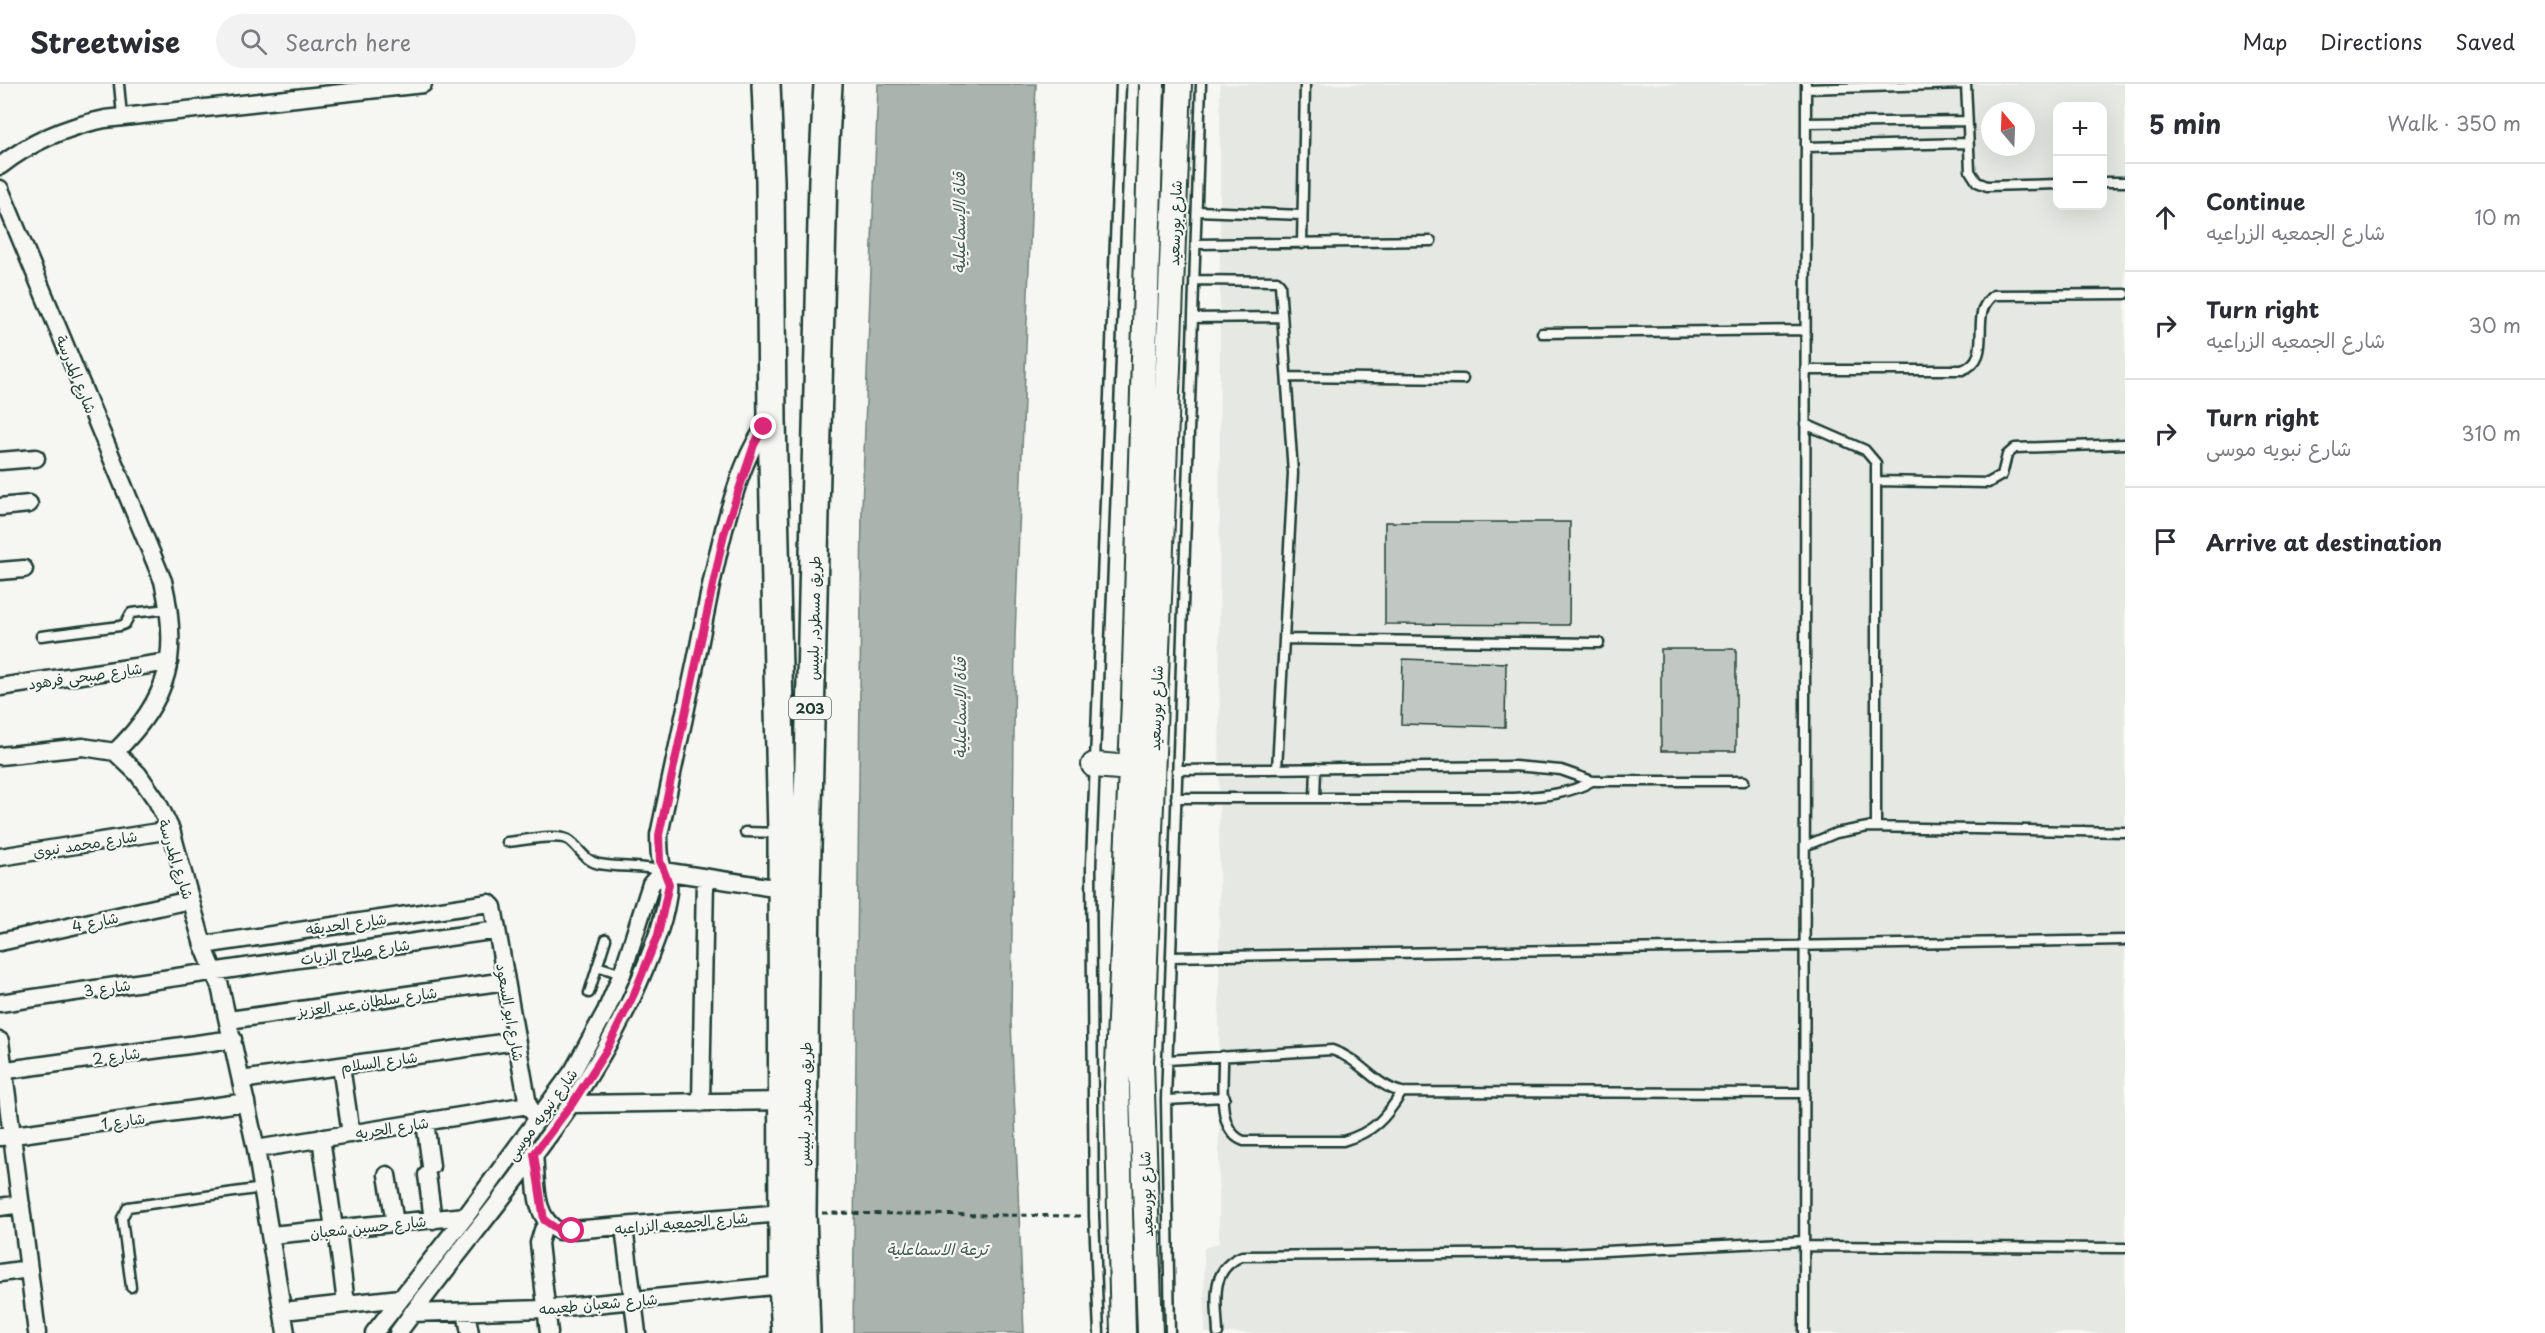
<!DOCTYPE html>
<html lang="en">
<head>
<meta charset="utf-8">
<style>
  body { margin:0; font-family:"Playpen Sans","Playpen Sans Arabic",sans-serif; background:#f2f2f3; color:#2b2b33 }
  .controls { position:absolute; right:18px; top:18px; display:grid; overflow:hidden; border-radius:12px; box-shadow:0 6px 24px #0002 }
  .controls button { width:54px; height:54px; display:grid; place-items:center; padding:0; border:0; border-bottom:2px solid #e1e1e2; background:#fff; color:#2b2b33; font:30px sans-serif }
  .compass { position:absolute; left:1981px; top:18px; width:54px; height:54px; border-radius:50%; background:#fff; box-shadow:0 6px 24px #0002; rotate:341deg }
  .stop { position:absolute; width:18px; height:18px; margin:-14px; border:4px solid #db2777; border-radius:50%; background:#fff }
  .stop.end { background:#db2777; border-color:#fff; box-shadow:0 2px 6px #0008 }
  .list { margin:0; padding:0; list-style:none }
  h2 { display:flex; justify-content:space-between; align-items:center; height:78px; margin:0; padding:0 24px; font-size:26px }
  h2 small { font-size:20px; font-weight:400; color:#7c7c81 }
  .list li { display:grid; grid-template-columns:39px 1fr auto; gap:18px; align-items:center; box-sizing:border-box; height:108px; padding:0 24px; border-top:2px solid #e1e1e2 }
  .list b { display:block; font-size:22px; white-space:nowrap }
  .list p { margin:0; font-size:20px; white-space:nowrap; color:#7c7c81 }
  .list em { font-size:20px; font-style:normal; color:#7c7c81 }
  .icon { flex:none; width:33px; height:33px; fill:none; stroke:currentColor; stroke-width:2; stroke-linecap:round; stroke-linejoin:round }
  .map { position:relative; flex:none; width:2125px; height:1249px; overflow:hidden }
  header { display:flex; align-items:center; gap:36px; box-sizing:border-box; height:84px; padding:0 30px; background:#fff; border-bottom:2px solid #e1e1e2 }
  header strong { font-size:28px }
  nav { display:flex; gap:33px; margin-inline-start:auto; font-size:21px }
  .search { width:420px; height:54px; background:#f2f2f3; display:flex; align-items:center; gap:15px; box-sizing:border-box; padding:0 21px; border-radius:33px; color:#7c7c81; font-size:22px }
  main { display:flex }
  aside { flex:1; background:#fff }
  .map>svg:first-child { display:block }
  .built { fill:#e6e8e4; fill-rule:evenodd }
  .water { fill:#aab3ae; stroke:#72847d; stroke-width:1.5 }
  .building { fill:#c1c8c3; stroke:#1f3d34; stroke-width:1.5 }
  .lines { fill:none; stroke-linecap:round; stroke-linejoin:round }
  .lane-casing { stroke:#1f3d34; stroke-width:13 }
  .street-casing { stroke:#1f3d34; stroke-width:21 }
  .secondary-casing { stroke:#1f3d34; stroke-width:28 }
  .primary-casing { stroke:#1f3d34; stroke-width:32 }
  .path { stroke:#1f3d34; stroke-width:3; stroke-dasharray:6 4.5; stroke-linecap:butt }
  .lane { stroke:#f6f6f2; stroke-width:8 }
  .street { stroke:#f6f6f2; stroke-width:16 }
  .secondary { stroke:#f6f6f2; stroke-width:24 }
  .primary { stroke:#f6f6f2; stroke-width:27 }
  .route { stroke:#db2777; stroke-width:8 }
  .labels { text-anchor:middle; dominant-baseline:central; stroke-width:4.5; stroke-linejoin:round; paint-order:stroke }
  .shield { fill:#f6f6f2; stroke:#60746d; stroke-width:1.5 }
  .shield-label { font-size:14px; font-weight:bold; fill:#1f3d34 }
  .street-label { font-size:15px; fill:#1f3d34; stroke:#f6f6f2 }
  .water-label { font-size:16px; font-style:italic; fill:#425a52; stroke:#f6f6f2 }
</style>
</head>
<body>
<header>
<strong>Streetwise</strong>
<div class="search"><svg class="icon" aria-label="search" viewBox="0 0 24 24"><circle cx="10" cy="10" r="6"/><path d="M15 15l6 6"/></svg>Search here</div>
<nav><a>Map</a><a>Directions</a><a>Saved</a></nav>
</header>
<main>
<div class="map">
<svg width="2125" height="1249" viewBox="0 0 2125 1249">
  <rect width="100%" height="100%" fill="#f6f6f2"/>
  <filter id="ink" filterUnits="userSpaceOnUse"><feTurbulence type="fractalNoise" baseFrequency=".0167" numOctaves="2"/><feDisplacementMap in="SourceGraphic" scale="12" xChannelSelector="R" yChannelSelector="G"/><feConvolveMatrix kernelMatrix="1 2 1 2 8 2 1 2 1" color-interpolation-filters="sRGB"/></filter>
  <g filter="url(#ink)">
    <path class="built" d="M1220,0H2125V1249H1205L1204,1164L1219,1159ZM2058,22H2102V122H2058ZM1990,27H2026V63H1990Z"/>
    <path class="water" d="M878,0H1036L1015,551L1011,938L1024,1249H853L862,423Z"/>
    <path class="building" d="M1385,438H1570L1569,541L1385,540Z
      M1661,565H1736V667H1661Z
      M1403,575L1506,579L1505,643L1401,640Z"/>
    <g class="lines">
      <g class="lane-casing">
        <path id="lane" d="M119,0L122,32
          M1966,0L1970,87L1977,98L1987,102L2058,100
          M1806,5L1964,0
          M1806,39L1967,37
          M1806,63L1968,59
          M2102,98H2125
          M1197,127L1302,131
          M1196,160L1431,157
          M1302,160L1305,0
          M1194,196L1277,197L1280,200L1293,389L1277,685
          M1193,234L1282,233
          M1542,249L1805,246
          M1805,286H1962C1997,274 1966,229 1994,211L2125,210
          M1287,293L1463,295
          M1805,340L1865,366L1876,379V743
          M1877,397L1988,399L2002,391L2007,371L2015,364L2125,360
          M41,552L120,542L125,540L131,529L169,525
          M1284,555L1599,559
          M1177,686L1514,682L1561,686L1592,697H1744
          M1176,714H1514C1541,712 1568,711 1592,697
          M1315,714L1316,684
          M745,748L778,749
          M507,758C521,757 560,748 570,757C580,765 585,777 599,780C620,784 642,781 663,787
          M1805,762L1836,749L1868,743L2125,748
          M1171,873L2125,856
          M597,882L622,890
          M589,909L606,855
          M1223,972C1224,997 1215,1047 1244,1057H1343C1374,1048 1385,1035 1402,1008
          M1167,976L1332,966C1361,975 1374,1002 1402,1008L1805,1009
          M1166,1016L1225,1013
          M1804,1162L2125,1164
          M131,1203L122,1134L128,1123L263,1104
          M1099,1249L1094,1132L1091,781L1121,0
          M1170,1249L1166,1016L1201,0
          M1218,1249C1217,1219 1208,1186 1242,1172L1566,1169L1804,1157
          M1804,1249L1806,0"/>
      </g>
      <g class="street-casing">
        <path id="street" d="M0,82C32,57 65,43 105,35L423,0
          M0,105L163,497C180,570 170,615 115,668
          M0,377L36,374
          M0,423L29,420
          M0,487L24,485
          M0,603L169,578
          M115,668L138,690L157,717L171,746L203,861L220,902L256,1065L286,1249
          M0,672L83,663L115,668
          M0,773L171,746
          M663,787L781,805
          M0,858L190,816
          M203,861L489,819L493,823L528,1021L538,1036
          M0,919L497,846
          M229,936L506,897
          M0,957L37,1249
          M341,982L351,1050
          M0,987L233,955
          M241,996L516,957
          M701,1019L705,794
          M572,1020L784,1017
          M425,1038L431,1082
          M0,1053L246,1018
          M321,1054L334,1145
          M256,1065L528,1021
          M534,1069C537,1097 532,1133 559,1147L783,1129
          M387,1091L395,1139
          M427,1091L433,1136
          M0,1123L21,1120
          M549,1142L543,1146L539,1159L549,1249
          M624,1143L637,1249
          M337,1145L346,1220
          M271,1151L466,1132
          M0,1189L29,1185
          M284,1227L400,1214
          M466,1228L470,1249
          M412,1229L545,1225L783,1201
          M374,1249L466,1132L573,987L606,927L622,890L651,800L663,787
          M398,1249C483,1131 589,1022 644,886C654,861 665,835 668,808C670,796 663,788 661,778C659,769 659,760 659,751C672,691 684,632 697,572C708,517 732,372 772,336"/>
      </g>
      <g class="secondary-casing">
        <path id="secondary" d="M1094,681L1131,684
          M1123,1249L1117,1003L1134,616L1152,0
          M1150,1249L1141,978L1179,0"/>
      </g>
      <g class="primary-casing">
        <path id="primary" d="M766,0L770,97L772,336L782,749L783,1201L786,1249
          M806,1249L802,1128L806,805L823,95L828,0"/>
      </g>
      <path class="path" d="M822,1129L1082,1132"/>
      <use href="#lane" class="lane"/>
      <use href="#street" class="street"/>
      <use href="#secondary" class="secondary"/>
      <use href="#primary" class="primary"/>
    </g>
  </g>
  <g class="lines" filter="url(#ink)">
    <path class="route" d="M572,1147H560L544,1136L534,1070L572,1020L606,967L634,910L658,851L669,800L660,777L659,751L724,450L754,361L764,343"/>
  </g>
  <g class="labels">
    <rect class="shield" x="789" y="613" width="42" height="22" rx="4.5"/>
    <g class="shield-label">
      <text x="810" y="624">203</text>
    </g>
    <g class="street-label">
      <text transform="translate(1174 139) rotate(-88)">شارع بورسعيد</text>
      <text transform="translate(77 290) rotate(68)">شارع المدرسة</text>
      <text transform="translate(813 534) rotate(-89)">طريق مسطرد, بلبيس</text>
      <text transform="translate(85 591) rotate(-8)">شارع صبحى فرهود</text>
      <text transform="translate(1155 624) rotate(-88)">شارع بورسعيد</text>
      <text transform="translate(85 759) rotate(-9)">شارع محمد نبوى</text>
      <text transform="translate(177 775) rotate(72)">شارع المدرسة</text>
      <text transform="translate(95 837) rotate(-12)">شارع 4</text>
      <text transform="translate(346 839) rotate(-8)">شارع الحديقه</text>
      <text transform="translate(355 867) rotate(-8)">شارع صلاح الزيات</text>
      <text transform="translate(107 903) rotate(-8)">شارع 3</text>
      <text transform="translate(367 917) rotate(-8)">شارع سلطان عبد العزيز</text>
      <text transform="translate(511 928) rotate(80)">شارع ابو السعود</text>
      <text transform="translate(116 971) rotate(-8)">شارع 2</text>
      <text transform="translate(379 977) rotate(-8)">شارع السلام</text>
      <text transform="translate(804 1020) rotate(-89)">طريق مسطرد, بلبيس</text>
      <text transform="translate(541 1030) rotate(-54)">شارع نبويه موسى</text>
      <text transform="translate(123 1036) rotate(-8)">شارع 1</text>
      <text transform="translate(392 1043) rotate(-9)">شارع الحريه</text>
      <text transform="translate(1145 1110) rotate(-92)">شارع بورسعيد</text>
      <text transform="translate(681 1138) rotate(-5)">شارع الجمعيه الزراعيه</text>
      <text transform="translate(368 1142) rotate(-6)">شارع حسين شعبان</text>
      <text transform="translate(598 1219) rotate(-5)">شارع شعبان طعيمه</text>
    </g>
    <g class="water-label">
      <text transform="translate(958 139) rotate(-90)">قناة الإسماعيلية</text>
      <text transform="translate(959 624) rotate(-90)">قناة الإسماعيلية</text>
      <text x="937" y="1164">ترعة الاسماعلية</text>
    </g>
  </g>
</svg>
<div class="controls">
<button>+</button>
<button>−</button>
</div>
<svg class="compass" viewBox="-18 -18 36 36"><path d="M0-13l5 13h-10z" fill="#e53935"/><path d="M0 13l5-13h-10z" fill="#7c7c81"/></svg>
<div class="stop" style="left:572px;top:1147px"></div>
<div class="stop end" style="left:764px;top:343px"></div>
</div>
<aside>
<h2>5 min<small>Walk · 350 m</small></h2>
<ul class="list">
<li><svg class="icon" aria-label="ahead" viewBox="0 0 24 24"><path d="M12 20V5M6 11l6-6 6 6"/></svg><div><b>Continue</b><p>شارع الجمعيه الزراعيه</p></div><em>10 m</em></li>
<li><svg class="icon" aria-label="right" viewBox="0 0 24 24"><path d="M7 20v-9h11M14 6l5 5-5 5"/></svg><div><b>Turn right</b><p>شارع الجمعيه الزراعيه</p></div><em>30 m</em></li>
<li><svg class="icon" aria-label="right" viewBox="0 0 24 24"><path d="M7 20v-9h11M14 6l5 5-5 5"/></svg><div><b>Turn right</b><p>شارع نبويه موسى</p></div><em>310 m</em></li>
<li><svg class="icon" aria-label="arrive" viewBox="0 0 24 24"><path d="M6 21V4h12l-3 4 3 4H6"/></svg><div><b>Arrive at destination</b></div></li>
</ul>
</aside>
</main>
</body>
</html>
